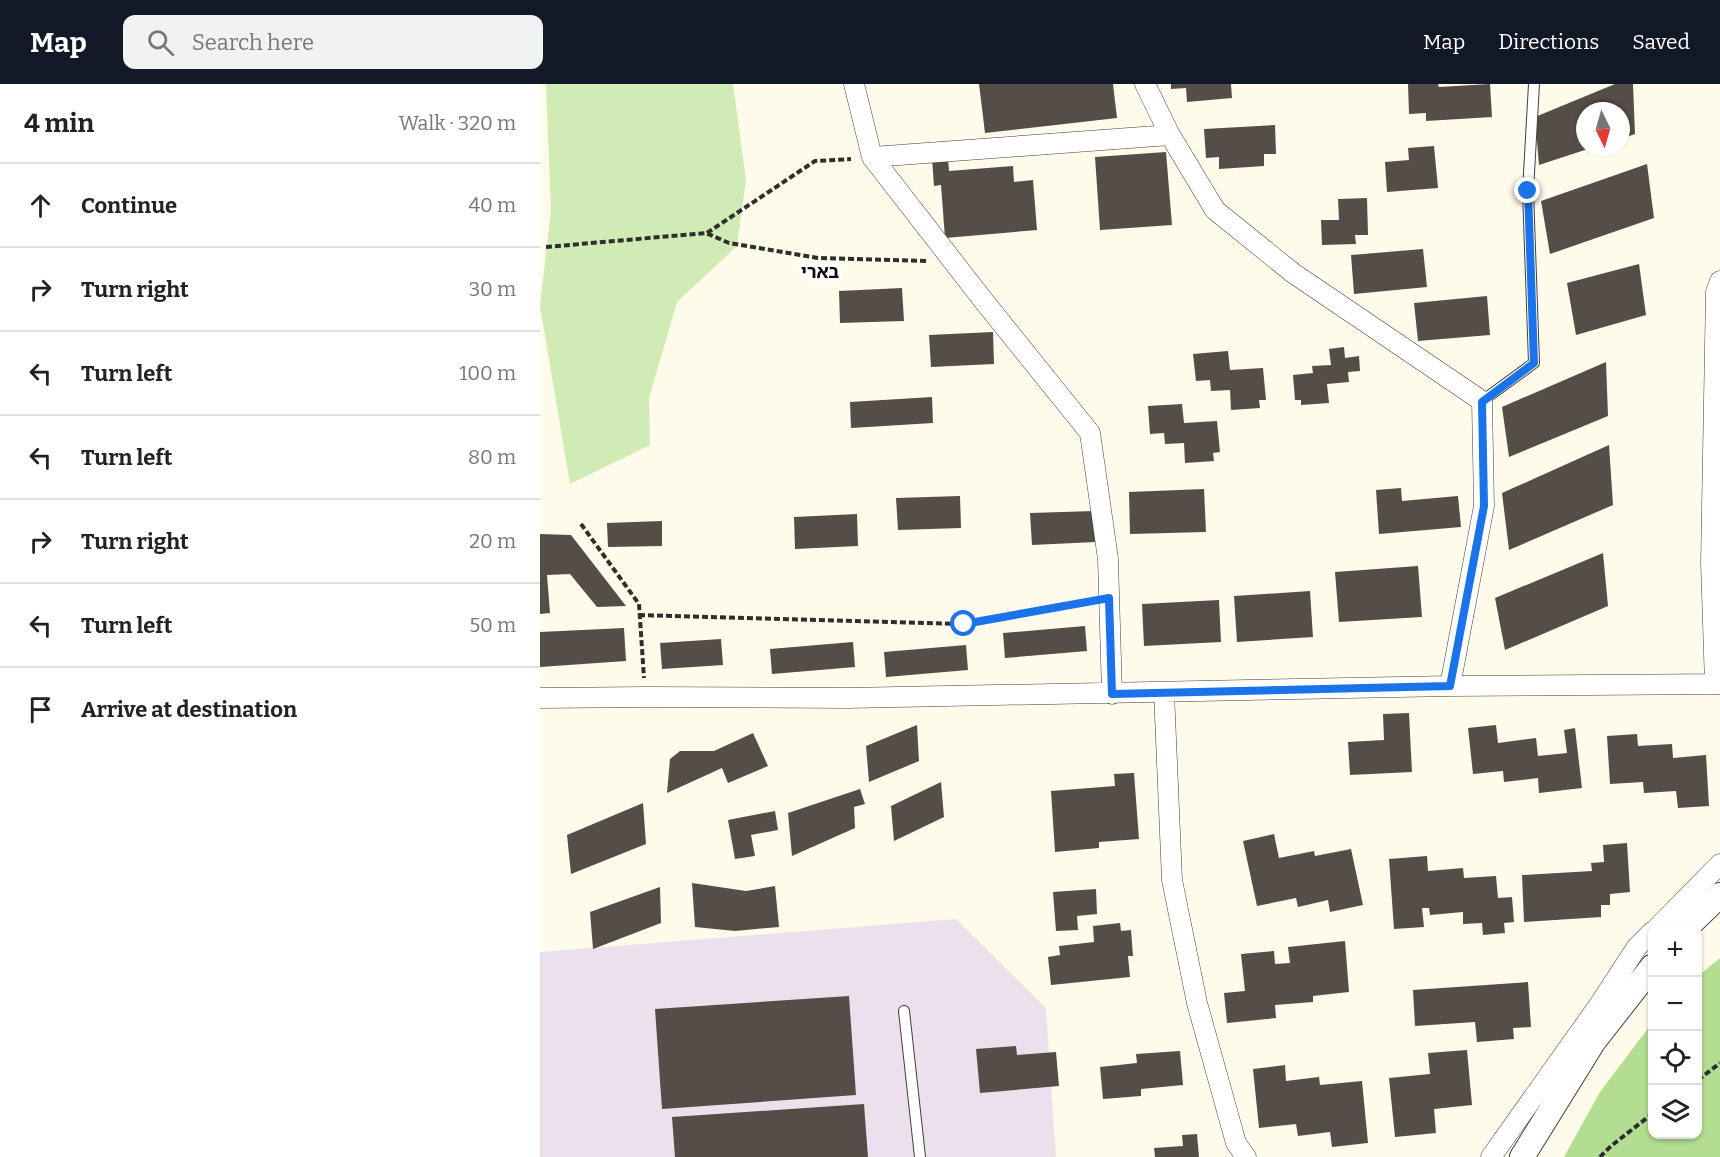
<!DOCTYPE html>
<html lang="en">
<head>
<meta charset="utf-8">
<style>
  body { margin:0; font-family:Bitter,"Noto Sans Hebrew",serif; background:#f2f2f2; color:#222 }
  .controls { position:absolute; right:18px; bottom:18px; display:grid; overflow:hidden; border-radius:12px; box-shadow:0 2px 4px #0004 }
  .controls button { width:54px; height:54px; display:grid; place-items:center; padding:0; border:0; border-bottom:2px solid #e0e0e0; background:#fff; color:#222; font:30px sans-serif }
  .compass { position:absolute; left:1036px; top:18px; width:54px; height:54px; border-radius:50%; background:#fff; box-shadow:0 2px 4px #0004; rotate:175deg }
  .stop { position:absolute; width:18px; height:18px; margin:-14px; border:4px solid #1a73e8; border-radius:50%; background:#fff }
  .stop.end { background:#1a73e8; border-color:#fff; box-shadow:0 2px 6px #0008 }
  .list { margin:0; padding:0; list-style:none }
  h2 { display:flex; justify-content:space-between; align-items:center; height:78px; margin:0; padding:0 24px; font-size:26px }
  h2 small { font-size:20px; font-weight:400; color:#767676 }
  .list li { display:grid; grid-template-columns:39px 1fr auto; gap:18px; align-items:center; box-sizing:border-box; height:84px; padding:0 24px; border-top:2px solid #e0e0e0 }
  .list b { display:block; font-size:22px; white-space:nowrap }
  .list em { font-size:20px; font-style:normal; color:#767676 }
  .icon { flex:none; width:33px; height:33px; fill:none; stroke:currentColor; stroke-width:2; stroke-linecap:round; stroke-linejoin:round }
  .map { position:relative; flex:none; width:1180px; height:1073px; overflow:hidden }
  header { display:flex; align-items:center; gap:36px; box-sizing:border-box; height:84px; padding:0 30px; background:#111827; color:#fff }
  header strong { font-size:28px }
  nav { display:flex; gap:33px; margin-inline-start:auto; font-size:21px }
  .search { width:420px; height:54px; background:#f2f2f2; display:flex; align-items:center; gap:15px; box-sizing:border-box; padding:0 21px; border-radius:12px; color:#767676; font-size:22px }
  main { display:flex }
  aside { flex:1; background:#fff }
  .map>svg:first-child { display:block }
  .industrial { fill:#ebe0ec }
  .green { fill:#d0ebb3 }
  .forest { fill:#b3dd91 }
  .building { fill:#554d48 }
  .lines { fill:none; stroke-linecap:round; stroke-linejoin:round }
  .service-casing { stroke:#3f3f3f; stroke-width:12 }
  .minor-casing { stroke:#3f3f3f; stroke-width:21 }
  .tertiary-casing { stroke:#3f3f3f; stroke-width:26 }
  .path { stroke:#2e2e2e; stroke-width:4; stroke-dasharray:6 3; stroke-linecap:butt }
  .service { stroke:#fff; stroke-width:10 }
  .minor { stroke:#fff; stroke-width:20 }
  .tertiary { stroke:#fff; stroke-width:24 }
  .route { stroke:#1a73e8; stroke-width:8 }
  .labels { text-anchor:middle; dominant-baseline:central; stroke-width:6; stroke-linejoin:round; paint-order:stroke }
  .quarter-label { font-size:18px; font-weight:bold; fill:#0c0c0c; stroke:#fff }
</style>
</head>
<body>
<header>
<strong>Map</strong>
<div class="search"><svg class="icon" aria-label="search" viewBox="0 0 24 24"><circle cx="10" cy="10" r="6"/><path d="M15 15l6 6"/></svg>Search here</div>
<nav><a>Map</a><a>Directions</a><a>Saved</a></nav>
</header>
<main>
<aside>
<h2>4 min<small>Walk · 320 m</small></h2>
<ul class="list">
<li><svg class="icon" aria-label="ahead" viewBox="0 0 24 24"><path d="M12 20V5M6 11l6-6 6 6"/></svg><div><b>Continue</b></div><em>40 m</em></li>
<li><svg class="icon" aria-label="right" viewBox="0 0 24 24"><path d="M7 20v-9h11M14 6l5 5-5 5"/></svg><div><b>Turn right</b></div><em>30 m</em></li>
<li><svg class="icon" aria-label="left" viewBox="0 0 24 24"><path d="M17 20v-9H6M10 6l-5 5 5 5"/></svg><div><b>Turn left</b></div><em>100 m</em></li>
<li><svg class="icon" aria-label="left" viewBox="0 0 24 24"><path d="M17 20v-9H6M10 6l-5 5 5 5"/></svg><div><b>Turn left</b></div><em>80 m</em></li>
<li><svg class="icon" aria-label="right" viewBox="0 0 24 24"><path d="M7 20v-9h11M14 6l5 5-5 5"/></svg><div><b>Turn right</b></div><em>20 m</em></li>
<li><svg class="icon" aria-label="left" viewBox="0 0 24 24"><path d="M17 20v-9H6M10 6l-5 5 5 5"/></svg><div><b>Turn left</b></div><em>50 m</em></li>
<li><svg class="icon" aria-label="arrive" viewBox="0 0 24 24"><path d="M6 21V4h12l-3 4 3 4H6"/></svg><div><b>Arrive at destination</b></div></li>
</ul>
</aside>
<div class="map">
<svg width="1180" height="1073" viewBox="0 0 1180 1073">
  <rect width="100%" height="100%" fill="#fffbeb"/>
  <path class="industrial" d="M416,835L506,924L516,1073H0V868Z"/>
  <path class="green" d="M6,0H193L206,96L197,162L137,218L109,314L110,361L30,400L0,222L11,126Z"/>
  <path class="forest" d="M1180,874V1073H1024L1060,1008L1112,939V1050H1158V892Z"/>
  <path class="building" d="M439,0H573L577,34L445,49Z
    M631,0H691L692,14L647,18L646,4L631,5Z
    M868,0H898L899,3L950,0L952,33L886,37V29L869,30Z
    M1075,0H1093L1095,50L1081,55V27H1045V63H1054L999,81L995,33Z
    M735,41L736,70H724V82L679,85V73L666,74L664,45Z
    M894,62L898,104L847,108L845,78L869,76L868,64Z
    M626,68L632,141L560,146L555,73Z
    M408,74L409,87L473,82L474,98L493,96L497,146L405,154L401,101L394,102L392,75Z
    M1107,80L1114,134L1010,170L1001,117Z
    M827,114L828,151H815L816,160L782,161L781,136H799L798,115Z
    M883,165L887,203L814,210L811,171Z
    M1099,180L1106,231L1036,251L1027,199Z
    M362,204L364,237L300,239L299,207Z
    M947,212L950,251L878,257L874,219Z
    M453,248L454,280L391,283L389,251Z
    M804,263L805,274L819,272L820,287L808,288L809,298L787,300L789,319L761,321V316H755L753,291L773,289L772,282L791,281L789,265Z
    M688,267L690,286L723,284L726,316H719L720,324L691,326L690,306L671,307L670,296L656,297L653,270Z
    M1066,278L1068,332L969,373L962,323Z
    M392,313L393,339L311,344L310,318Z
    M642,320L644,339L677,337L680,368L673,369L674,377L645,379L644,359L625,360L624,349L610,350L608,322Z
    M1069,361L1073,421L969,466L962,409Z
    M861,404L862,417L918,412L921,443L839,450L836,406Z
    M664,405L666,448L590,450L589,408Z
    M420,412L421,444L358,446L356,414Z
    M554,427L555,458L492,461L490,429Z
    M317,430L318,462L255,465L254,433Z
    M122,437V462L68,463L67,439Z
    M0,450L31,451L86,522L57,523L30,490L7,491L10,529L0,530Z
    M1063,469L1068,522L965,566L955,514Z
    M878,482L882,533L799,538L795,488Z
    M770,507L773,553L697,558L694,512Z
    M679,516L681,558L604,562L602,520Z
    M545,542L547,567L465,574L463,549Z
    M84,544L86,577L0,583V548Z
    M181,555L183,581L122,585L120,559Z
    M313,558L315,583L232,590L230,565Z
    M426,561L428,586L346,593L344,568Z
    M869,629L872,688L810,691L808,658L844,656L843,630Z
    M377,641L379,677L329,698L326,662Z
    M956,641L958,659L996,654L998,672L1027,669L1024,646L1035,644L1042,704L999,709L998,694L964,698L963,687L933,690L928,644Z
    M213,649L228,682L188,699L182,684L127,709L130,675L140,667H174Z
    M1097,650L1098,662L1132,660L1133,674L1166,671L1169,722L1138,724L1136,707L1104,709L1103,698L1070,700L1067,652Z
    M594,689L599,755L559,758V764L515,768L511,707L575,702L574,690Z
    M401,698L404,733L354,757L351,722Z
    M320,705L325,720L314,723L315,744L252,772L248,729Z
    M103,719L106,760L31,790L27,751Z
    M235,727L238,746L211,751L215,772L195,775L188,736Z
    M734,750L739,774L774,767L775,772L811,765L823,821L790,828L788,816L758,823L756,814L717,822L703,757Z
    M1087,759L1090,808L1070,810V821H1061V833L984,838L982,791L1052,787L1051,779L1064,778L1063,761Z
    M887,772L888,787L923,784L924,794L956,792L958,814L972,813L974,838L964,839L965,849L943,851L942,839L923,840V828L890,831L889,824H882L884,843L854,845L849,775Z
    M152,799L206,807L235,802L239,843L195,847L155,843Z
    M120,803L121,839L53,865L50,828Z
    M556,805L557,830L537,832L538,846L516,847L513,808Z
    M580,839L581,847L591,846L593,872H588L590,893L511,901L508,873L520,871L519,862L554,858L553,842Z
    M805,857L809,908L773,912V918L735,921L736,934L687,939L684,909L705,907L701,870L734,867L735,880L750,879L748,863Z
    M988,898L991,943L973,944L974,955L937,958L935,938L875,942L873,906Z
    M309,912L316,1011L122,1025L115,925Z
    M476,962L477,971L516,968L519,1002L440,1009L436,965Z
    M927,966L932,1021L894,1025L896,1049L855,1053L849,994L890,990L888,969Z
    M640,967L643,1001L601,1005V1012L563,1015L560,983L597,979L596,970Z
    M745,981L746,997L779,993L780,1001L822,997L828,1059L792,1063L790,1048L758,1052L756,1040L719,1044L713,985Z
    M324,1020L328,1073H135L132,1033Z
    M657,1050L659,1073H615L614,1064L643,1062L642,1051Z"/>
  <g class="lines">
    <g class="service-casing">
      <path id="service" d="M942,317L994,279L988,107L994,0
        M364,927L380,1073"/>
    </g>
    <g class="minor-casing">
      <path id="minor" d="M314,0L332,73L443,216L550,349L568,475L572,610
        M605,0L630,51L675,126L753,189L942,317L944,422L910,602
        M332,73L630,51
        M1175,600L1171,479L1176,208L1180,197
        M624,608L632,796L657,919L696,1059L706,1073
        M0,614L106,613L308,614L910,602L1180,600
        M1117,844L1180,780
        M951,1073L1059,921L1097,863L1112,848"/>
    </g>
    <g class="tertiary-casing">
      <path id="tertiary" d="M1146,844L1180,811
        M982,1073L1054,957L1112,883"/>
    </g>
    <path class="path" d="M167,149L275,77L311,75
      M6,163L166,149L189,159L278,174L386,177
      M41,440L99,520L104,594
      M99,531L424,540L550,518
      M1158,996L1180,979
      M1060,1073L1071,1062L1112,1030"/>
    <use href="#service" class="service"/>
    <use href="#minor" class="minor"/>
    <use href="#tertiary" class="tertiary"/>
  </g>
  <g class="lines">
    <path class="route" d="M424,540L569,514L572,610L910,602L944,422L942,318L994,279L988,107"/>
  </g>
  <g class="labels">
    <g class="quarter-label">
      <text x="280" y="188">בארי</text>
    </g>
  </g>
</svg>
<div class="controls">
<button>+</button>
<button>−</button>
<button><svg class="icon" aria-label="locate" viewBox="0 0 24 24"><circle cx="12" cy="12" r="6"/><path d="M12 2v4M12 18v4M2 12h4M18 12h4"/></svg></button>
<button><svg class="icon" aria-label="layers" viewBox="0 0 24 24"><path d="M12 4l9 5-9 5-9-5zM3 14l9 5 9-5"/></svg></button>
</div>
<svg class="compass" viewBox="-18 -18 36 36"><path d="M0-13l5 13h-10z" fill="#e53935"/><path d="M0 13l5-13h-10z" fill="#767676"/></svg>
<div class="stop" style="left:424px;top:540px"></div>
<div class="stop end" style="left:988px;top:107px"></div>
</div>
</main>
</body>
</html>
